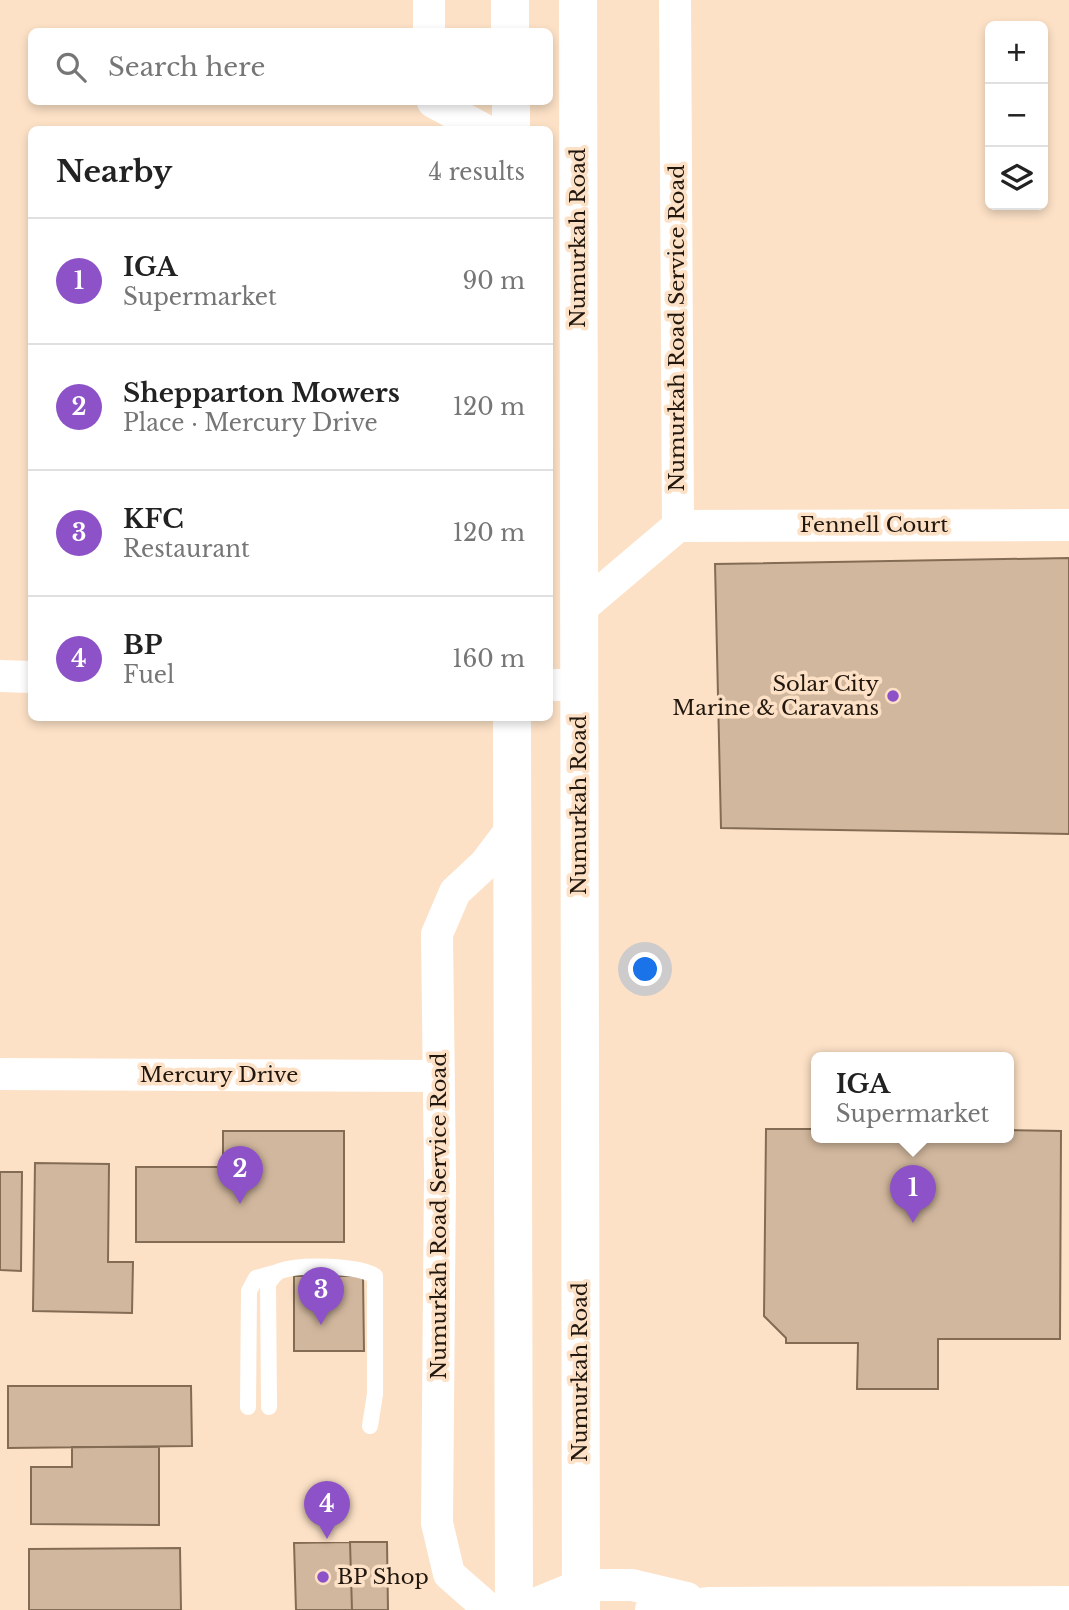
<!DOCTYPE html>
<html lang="en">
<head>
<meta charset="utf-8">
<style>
  body { margin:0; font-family:"Libre Baskerville",serif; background:#f2f2f2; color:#222 }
  .controls { position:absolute; right:21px; top:21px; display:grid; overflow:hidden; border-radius:10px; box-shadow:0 4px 10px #0003 }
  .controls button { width:63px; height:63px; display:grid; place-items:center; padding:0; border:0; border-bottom:2px solid #e0e0e0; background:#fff; color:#222; font:35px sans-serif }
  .you { position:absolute; left:646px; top:970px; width:24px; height:24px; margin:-18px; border:5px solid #fff; border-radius:50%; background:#1a73e8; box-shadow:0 0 0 10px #1a73e833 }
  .badge { display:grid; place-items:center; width:46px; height:46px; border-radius:50%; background:#8e52c8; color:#fff; font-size:23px; font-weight:700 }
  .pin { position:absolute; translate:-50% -58px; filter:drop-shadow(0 2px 4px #0008) }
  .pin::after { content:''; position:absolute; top:37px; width:24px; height:21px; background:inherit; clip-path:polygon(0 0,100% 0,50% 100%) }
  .popup { position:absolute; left:811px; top:1052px; width:203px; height:91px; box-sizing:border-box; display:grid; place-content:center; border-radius:10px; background:#fff; filter:drop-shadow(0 2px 5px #0005); font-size:23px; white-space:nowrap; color:#767676 }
  .popup b { font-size:26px; color:#222 }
  .popup::after { content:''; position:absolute; left:50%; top:100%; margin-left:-14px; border:14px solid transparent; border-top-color:#fff }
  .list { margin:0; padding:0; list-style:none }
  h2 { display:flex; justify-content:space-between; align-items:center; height:91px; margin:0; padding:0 28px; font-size:30px }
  h2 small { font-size:23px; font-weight:400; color:#767676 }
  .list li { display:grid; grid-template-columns:46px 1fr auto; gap:21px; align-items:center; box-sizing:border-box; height:126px; padding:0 28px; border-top:2px solid #e0e0e0 }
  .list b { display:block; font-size:26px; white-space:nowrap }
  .list p { margin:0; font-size:23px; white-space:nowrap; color:#767676 }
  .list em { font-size:23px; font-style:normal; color:#767676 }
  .icon { flex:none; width:38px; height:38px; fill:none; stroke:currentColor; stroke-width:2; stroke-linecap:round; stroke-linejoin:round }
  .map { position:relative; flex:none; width:1069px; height:1610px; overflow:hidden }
  .search { position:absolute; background:#fff; box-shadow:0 4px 10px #0003; left:28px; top:28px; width:525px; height:77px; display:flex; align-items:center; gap:18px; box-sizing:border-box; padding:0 24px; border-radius:10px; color:#767676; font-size:26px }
  .panel { position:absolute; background:#fff; box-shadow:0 4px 10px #0003; left:28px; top:126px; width:525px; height:595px; border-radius:10px }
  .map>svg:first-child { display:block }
  .building { fill:#d1b79d; stroke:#846c54; stroke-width:2 }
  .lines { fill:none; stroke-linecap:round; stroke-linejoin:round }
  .lane { stroke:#fff; stroke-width:16 }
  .street { stroke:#fff; stroke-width:32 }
  .highway { stroke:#fff; stroke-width:38 }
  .poi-dot { fill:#8e52c8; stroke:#fce1c6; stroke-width:2.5 }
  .labels { text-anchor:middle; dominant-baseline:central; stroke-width:7; stroke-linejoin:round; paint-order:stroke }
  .street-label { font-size:21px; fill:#21170e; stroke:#fce1c6 }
  .poi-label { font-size:21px; fill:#21170e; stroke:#fce1c6; text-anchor:end }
</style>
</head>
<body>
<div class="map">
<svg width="1069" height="1610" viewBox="0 0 1069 1610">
  <rect width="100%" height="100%" fill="#fce1c6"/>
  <path class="building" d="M1069,558V834L721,828L715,564Z
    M766,1129H817V1137H1009V1130L1061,1131L1060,1339H938V1389H857L858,1343H786V1338L764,1316Z
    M223,1131H344V1242H136V1167H223Z
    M35,1163L109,1164L108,1262H133L132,1313L33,1311Z
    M0,1172H22L21,1271L0,1270Z
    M294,1276H363L364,1351H294Z
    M8,1386H191L192,1446L8,1448Z
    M72,1447H159V1525L31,1524V1467H72Z
    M350,1542L352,1610H296L294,1543Z
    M350,1542H387L388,1610H352Z
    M180,1548L181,1610H29V1549Z"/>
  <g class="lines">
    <path class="lane" d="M248,1407L249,1291L256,1278L278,1272
      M269,1407L268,1283C272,1279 275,1273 280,1271C300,1264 358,1265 375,1276V1394L370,1426"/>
    <path class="street" d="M429,0V32
      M675,0L678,526
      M433,102L485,130
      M678,526L1069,525
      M579,610L678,526
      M0,676L32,677
      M550,685H579
      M0,1074L439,1076
      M490,1610L449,1574L437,1523L440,1176L437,934L455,892L485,864L513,827
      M520,1610L581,1585H632L687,1598
      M651,1610L710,1603L1069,1602"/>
    <path class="highway" d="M510,0V32
      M578,0L581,1610
      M511,102V130
      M512,718L514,1610"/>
  </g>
  <g class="poi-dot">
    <circle cx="893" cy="696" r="7"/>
    <circle cx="323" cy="1577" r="7"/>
  </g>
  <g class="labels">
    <g class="street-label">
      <text transform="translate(578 238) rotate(-90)">Numurkah Road</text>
      <text transform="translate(677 328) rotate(-90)">Numurkah Road Service Road</text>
      <text x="874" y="525">Fennell Court</text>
      <text transform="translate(579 805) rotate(-90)">Numurkah Road</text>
      <text x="219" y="1075">Mercury Drive</text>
      <text transform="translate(439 1216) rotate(-90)">Numurkah Road Service Road</text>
      <text transform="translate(580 1372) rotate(-90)">Numurkah Road</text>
    </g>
    <g class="poi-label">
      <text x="879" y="684">Solar City<tspan x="879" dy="24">Marine &amp; Caravans</tspan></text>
      <text x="337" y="1577" text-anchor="start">BP Shop</text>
    </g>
  </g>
</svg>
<div class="controls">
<button>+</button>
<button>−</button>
<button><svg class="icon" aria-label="layers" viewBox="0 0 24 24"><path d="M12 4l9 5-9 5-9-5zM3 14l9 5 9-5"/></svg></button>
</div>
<div class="you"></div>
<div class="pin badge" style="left:913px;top:1223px">1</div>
<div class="popup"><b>IGA</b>Supermarket</div>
<div class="pin badge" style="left:240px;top:1204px">2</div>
<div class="pin badge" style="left:321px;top:1325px">3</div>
<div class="pin badge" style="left:327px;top:1539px">4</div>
<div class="search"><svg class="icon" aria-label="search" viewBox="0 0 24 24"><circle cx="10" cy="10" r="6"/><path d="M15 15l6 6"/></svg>Search here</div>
<section class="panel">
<h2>Nearby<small>4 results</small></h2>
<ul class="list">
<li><span class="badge">1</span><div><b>IGA</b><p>Supermarket</p></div><em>90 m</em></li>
<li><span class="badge">2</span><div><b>Shepparton Mowers</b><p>Place · Mercury Drive</p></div><em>120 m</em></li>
<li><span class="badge">3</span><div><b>KFC</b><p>Restaurant</p></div><em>120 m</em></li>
<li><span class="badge">4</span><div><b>BP</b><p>Fuel</p></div><em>160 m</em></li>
</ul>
</section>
</div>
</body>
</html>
